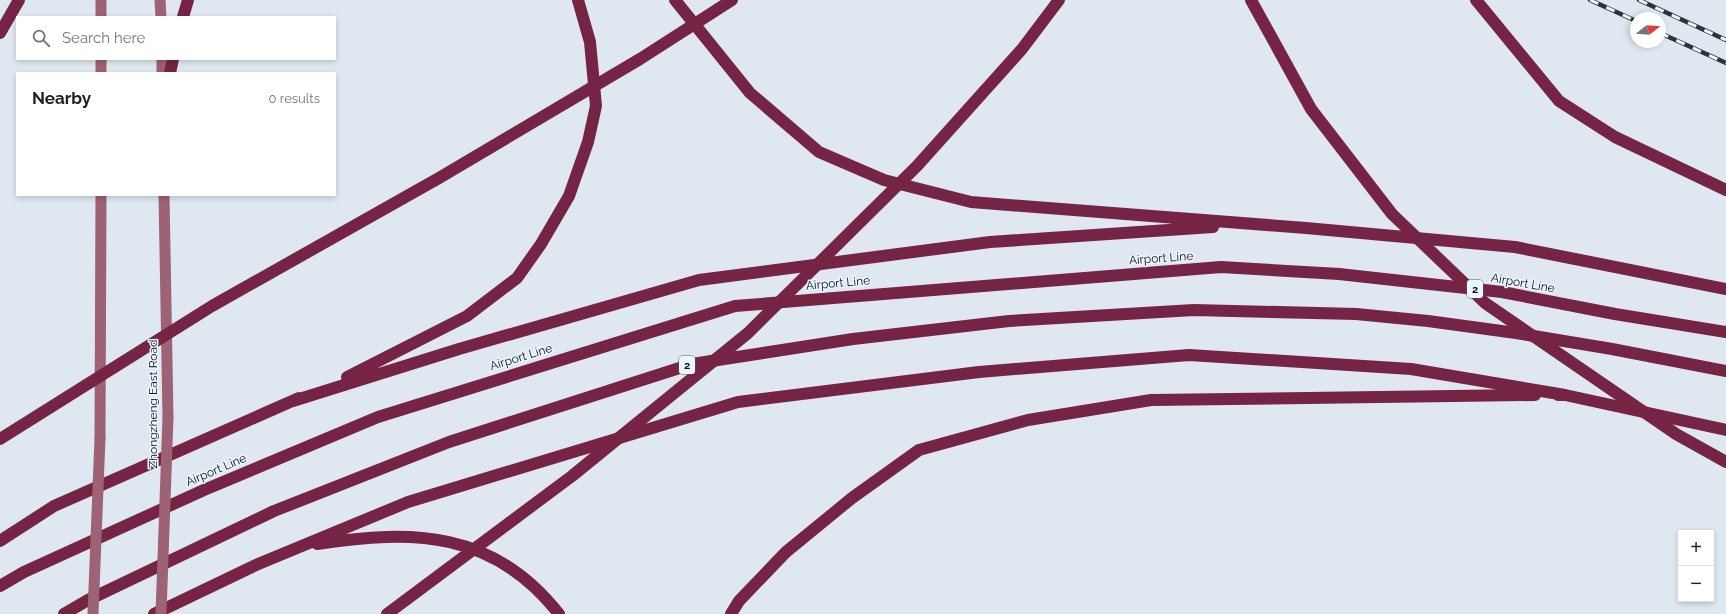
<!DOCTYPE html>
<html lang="en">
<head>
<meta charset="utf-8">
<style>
  body { margin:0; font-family:Raleway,sans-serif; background:#f2f2f2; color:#202124 }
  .controls { position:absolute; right:12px; bottom:12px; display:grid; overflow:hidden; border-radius:0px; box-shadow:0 2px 6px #0003 }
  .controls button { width:36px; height:36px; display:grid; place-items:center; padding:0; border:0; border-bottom:1px solid #e0e0e0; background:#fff; color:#202124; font:20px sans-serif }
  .compass { position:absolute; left:1630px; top:12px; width:36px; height:36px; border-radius:50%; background:#fff; box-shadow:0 2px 6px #0003; rotate:73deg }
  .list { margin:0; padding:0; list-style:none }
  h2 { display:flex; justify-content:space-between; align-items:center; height:52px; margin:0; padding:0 16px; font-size:17px }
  h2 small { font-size:13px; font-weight:400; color:#757577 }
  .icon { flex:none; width:22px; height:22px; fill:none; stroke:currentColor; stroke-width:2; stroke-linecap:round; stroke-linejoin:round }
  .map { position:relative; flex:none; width:1726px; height:614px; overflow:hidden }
  .search { position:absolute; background:#fff; box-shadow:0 2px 6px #0003; left:16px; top:16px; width:320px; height:44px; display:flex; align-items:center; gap:10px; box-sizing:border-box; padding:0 14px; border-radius:0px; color:#757577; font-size:15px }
  .panel { position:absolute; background:#fff; box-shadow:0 2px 6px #0003; left:16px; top:72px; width:320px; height:124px; border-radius:0px }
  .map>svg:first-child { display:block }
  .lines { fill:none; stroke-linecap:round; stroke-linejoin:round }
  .secondary { stroke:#9d6273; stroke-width:11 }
  .motorway { stroke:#762443; stroke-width:12 }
  .rail-casing { stroke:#2f3337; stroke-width:4.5 }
  .rail { stroke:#ecf6fe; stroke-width:3; stroke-dasharray:9; stroke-linecap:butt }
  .secondary-bridge { stroke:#9d6273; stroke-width:11 }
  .motorway-bridge { stroke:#762443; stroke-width:12 }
  .labels { text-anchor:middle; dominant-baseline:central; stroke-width:3; stroke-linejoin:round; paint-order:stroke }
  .shield { fill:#ecf6fe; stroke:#51565a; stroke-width:1 }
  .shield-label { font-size:11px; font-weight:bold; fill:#0e1114 }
  .street-label { font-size:12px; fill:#0e1114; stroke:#ecf6fe }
</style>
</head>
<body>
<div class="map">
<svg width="1726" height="614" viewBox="0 0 1726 614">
  <rect width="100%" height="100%" fill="#dfe8f0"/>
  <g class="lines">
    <path class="secondary" d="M160,0L161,17
      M101,17V0
      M162,59V73
      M101,73V59
      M164,195L168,417
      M100,438L101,195"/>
    <path class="motorway" d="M675,0L750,93L819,152L884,180L971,202L1306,228L1515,247L1726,289
      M1476,0L1559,101L1615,137L1726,190
      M183,17L188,0
      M0,33L19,0
      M170,73L173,59
      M347,377L467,316L517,278L541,244L569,196L588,142L596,106L590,42L578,0
      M1558,395H1565L1726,430
      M293,401L459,349L699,280L990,242L1213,227
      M0,541L54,506L299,398
      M317,544C414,529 494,531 559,614
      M0,586L24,572L204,490L378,417L735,306L1221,267L1339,274L1502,292L1615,314L1726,332
      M64,614L88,600L274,511L449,442L692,364L853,339L1009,321L1194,310L1356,314L1428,321L1516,333L1612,349L1726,371
      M154,614L256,565L408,502L738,402L979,372L1189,355L1411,369L1565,395
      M731,614L739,601L786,552L852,498L919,450L1028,420L1151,400L1535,395"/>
    <g class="rail-casing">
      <path id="rail" d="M1590,0L1636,21
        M1639,0L1726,40
        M1660,33L1726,63"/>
    </g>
    <use href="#rail" class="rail"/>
    <path class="secondary-bridge" d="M93,614L100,438
      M161,614L168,417"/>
    <path class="motorway-bridge" d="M1251,0L1311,109L1392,214L1485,303L1676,434L1726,462
      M0,439L212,306L439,178L640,59L732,0
      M387,614L572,476L748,333L917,166L1022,49L1059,0"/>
  </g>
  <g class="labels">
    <g class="shield">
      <rect x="1467" y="280" width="16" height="18" rx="3"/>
      <rect x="679" y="356" width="16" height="18" rx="3"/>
    </g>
    <g class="shield-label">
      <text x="1475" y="289">2</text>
      <text x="687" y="365">2</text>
    </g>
    <g class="street-label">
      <text transform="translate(1161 258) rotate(-4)">Airport Line</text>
      <text transform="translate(838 283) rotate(-5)">Airport Line</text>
      <text transform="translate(1523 283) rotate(10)">Airport Line</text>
      <text transform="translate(521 357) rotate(-17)">Airport Line</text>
      <text transform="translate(153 404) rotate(-90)">Zhongzheng East Road</text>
      <text transform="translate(216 470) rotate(-23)">Airport Line</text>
    </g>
  </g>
</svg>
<div class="controls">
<button>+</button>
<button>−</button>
</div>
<svg class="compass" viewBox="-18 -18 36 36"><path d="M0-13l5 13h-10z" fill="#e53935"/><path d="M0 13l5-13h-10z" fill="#757577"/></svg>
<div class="search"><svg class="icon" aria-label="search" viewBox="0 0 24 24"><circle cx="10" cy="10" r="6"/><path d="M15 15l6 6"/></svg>Search here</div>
<section class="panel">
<h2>Nearby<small>0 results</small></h2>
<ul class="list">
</ul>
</section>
</div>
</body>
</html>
